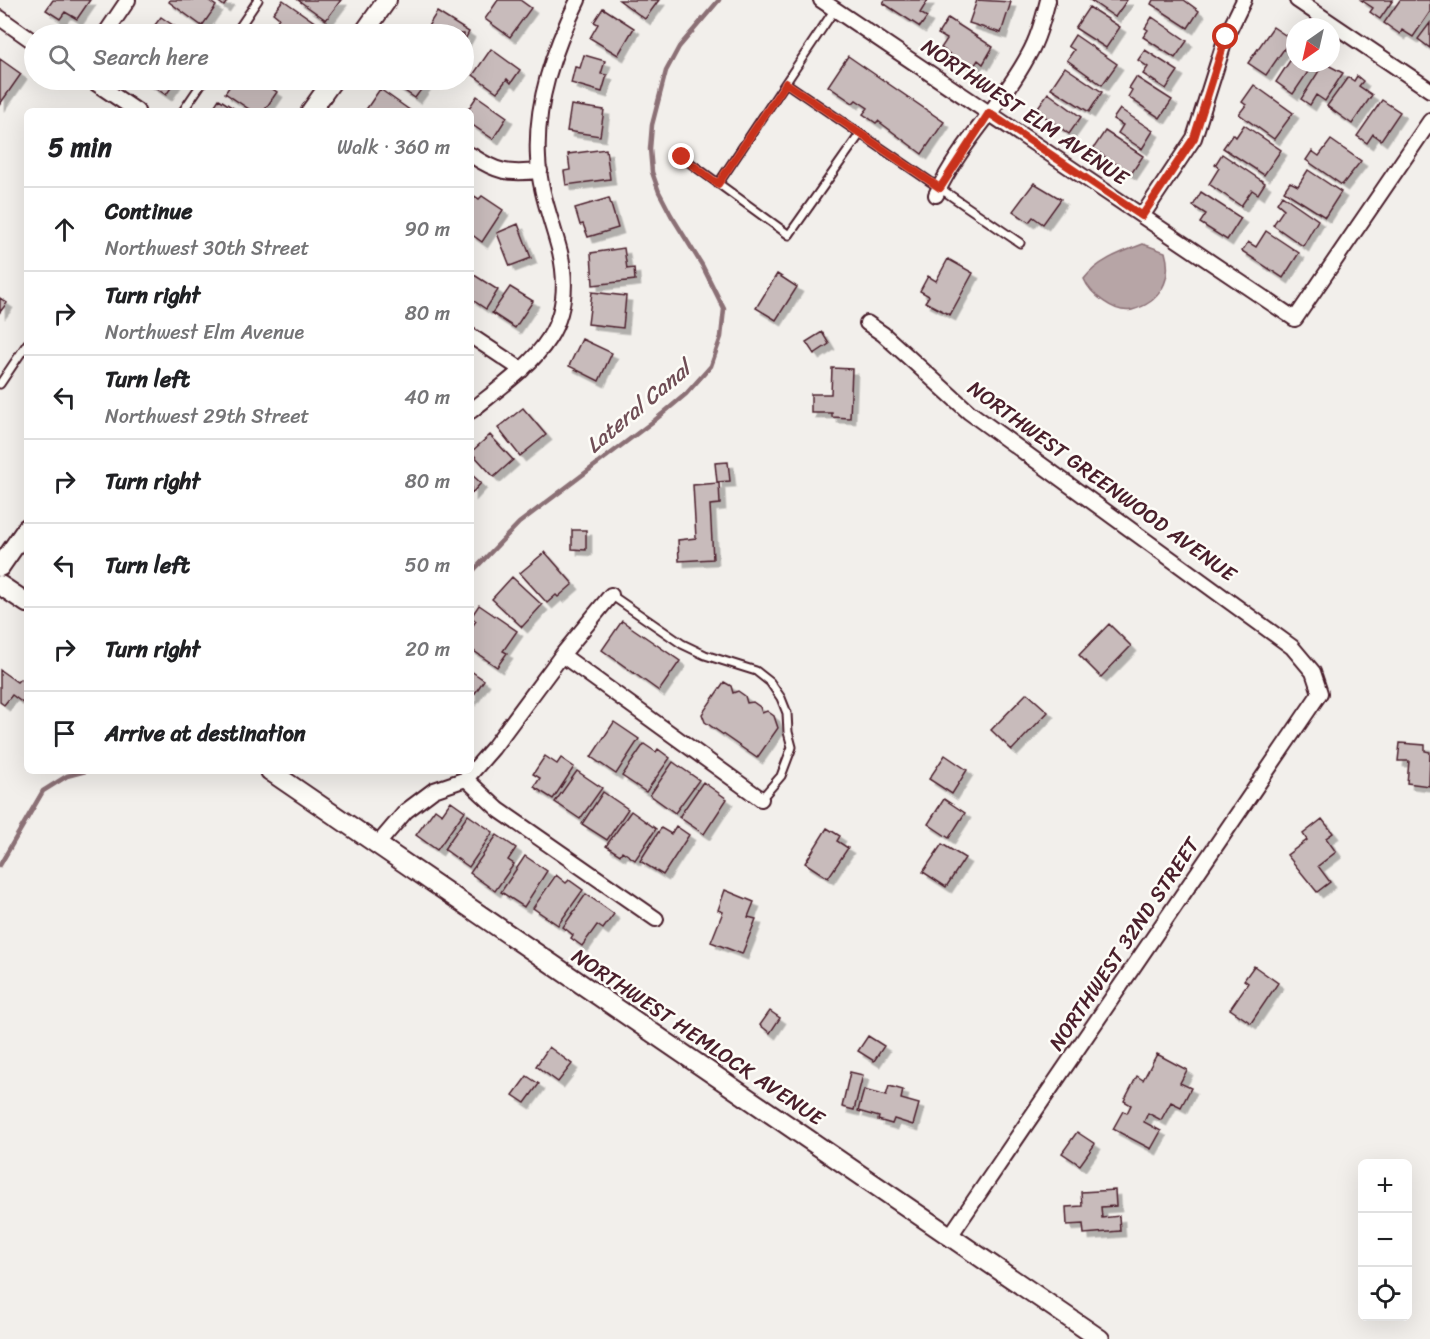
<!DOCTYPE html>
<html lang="en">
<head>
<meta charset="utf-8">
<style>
  body { margin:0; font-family:Sriracha,sans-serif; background:#f6f6f6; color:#202124 }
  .controls { position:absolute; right:18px; bottom:18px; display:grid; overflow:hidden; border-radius:9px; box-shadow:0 6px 24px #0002 }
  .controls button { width:54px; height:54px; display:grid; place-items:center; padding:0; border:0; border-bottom:2px solid #e0e0e0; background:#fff; color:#202124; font:30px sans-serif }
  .compass { position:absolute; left:1286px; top:18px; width:54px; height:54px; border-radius:50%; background:#fff; box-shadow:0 6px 24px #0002; rotate:214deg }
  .stop { position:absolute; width:18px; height:18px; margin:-14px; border:4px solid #c8321e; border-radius:50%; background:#fff }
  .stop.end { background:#c8321e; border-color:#fff; box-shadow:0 2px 6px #0008 }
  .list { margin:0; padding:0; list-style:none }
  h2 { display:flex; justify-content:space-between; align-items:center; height:78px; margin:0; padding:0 24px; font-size:26px }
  h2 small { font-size:20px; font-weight:400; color:#757577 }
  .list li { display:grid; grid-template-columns:39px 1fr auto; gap:18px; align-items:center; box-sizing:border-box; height:84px; padding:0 24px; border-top:2px solid #e0e0e0 }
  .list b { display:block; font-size:22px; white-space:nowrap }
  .list p { margin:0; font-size:20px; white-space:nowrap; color:#757577 }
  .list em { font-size:20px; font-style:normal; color:#757577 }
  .icon { flex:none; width:33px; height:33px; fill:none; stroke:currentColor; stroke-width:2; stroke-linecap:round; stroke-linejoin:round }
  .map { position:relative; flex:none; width:1430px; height:1339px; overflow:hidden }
  .search { position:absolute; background:#fff; box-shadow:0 6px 24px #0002; left:24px; top:24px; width:450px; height:66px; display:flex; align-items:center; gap:15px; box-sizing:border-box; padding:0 21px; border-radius:33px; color:#757577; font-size:22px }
  .panel { position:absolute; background:#fff; box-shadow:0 6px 24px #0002; left:24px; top:108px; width:450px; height:666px; border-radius:9px }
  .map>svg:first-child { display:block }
  .water { fill:#b7a5a6; stroke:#8b6f75; stroke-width:1.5 }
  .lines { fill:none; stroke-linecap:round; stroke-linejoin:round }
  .stream { stroke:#8b6f75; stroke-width:4.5 }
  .building { fill:#c8bbbb; stroke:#4a1f2b; stroke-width:1.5; filter:url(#shadow) }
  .service-casing { stroke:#4a1f2b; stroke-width:11 }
  .minor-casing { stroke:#4a1f2b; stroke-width:18 }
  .tertiary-casing { stroke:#4a1f2b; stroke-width:22 }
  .service { stroke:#fdfcf7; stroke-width:7 }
  .minor { stroke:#fdfcf7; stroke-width:14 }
  .tertiary { stroke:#fdfcf7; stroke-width:18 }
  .route { stroke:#c8321e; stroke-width:8 }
  .labels { text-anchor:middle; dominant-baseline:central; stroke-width:5; stroke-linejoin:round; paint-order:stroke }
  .street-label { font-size:21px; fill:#4a1f2b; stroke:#fdfcf7 }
  .water-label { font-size:22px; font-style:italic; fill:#704e56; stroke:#fdfcf7 }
</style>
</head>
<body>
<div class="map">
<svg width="1430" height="1339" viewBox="0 0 1430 1339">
  <defs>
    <filter id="shadow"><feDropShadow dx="5.5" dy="5.5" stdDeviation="0" flood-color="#0004"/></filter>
  </defs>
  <rect width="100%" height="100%" fill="#f2efeb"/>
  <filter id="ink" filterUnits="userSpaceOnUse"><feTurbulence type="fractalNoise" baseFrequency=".0167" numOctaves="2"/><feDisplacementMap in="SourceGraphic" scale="12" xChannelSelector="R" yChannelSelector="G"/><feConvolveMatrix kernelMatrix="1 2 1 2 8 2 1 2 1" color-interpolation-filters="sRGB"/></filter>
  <g filter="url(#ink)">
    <path class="water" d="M1143,244L1165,252C1173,279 1160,303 1132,310C1115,314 1090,294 1084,279C1098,260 1122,252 1143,244Z"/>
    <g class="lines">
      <path class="stream" d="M471,573L519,523L655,420L686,394L711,366L721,337L724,309L702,265L671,215L659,192L652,172L650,149L652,125L666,71L679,47L719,0
        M0,865L43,791L67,776L86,771"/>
    </g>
    <path class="building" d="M53,0H90L77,19L65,12L60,19L46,10Z
      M170,0H208L216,6L202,26L169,2Z
      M216,0H228L224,6Z
      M283,0L323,28L318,34H271L269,33L279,18L273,13Z
      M298,0H341L326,20Z
      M498,0H520L531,8L510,37L485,19Z
      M619,0H659L645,19Z
      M885,0H928L920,13L927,17L920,27L883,3Z
      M977,0L1011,2L1001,33L969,23Z
      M1090,0H1127L1115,17Z
      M1153,0H1184L1199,11L1188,28L1151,4Z
      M1361,0H1393L1380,19L1370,12L1373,8Z
      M1400,0H1430V12L1413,37L1402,30L1400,34L1384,23Z
      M1089,7L1120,27L1106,48L1075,28Z
      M603,8L634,28L618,55L590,38L598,24L594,22Z
      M437,12L469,32L464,41V34H423Z
      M161,17L186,34H148Z
      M1152,17L1187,41L1175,58L1143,37L1148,30L1145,28Z
      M948,18L993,47L983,64L978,60L972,69L941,48L947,39L938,34Z
      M1430,23V48L1418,39Z
      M1273,27L1291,39L1266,75L1248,63Z
      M1075,35L1117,64L1102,85L1067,60L1074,50L1068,46Z
      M491,49L520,70L511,83L507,79L497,92L473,75Z
      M1145,50L1178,71L1166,89L1143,74L1148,67L1138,60Z
      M1295,53V63H1314L1293,94L1276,82Z
      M584,55L605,61L601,74L607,75L602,92L571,83L575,67L580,68Z
      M848,56L944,122L922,154L878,121L876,123L863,114L868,108L856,100L853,103L828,86Z
      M0,59L21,74L0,104Z
      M1324,63L1343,73L1325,101L1316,95L1310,105L1301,99Z
      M1065,67L1102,92L1089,112L1051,88Z
      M1357,76L1363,81L1359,86L1372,95L1352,124L1327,106L1348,77L1354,81Z
      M1136,77L1172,100L1160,118L1128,97L1132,90L1129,88Z
      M144,80H171L175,82L166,95Z
      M234,80H259L277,92L264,111H252L225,93Z
      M389,80H428L415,98Z
      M1254,85L1293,113L1274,139L1239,114L1246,105L1242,102Z
      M380,89L411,111H365Z
      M1048,93L1081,117L1069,134L1036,110Z
      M477,96L507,117L493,139L471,124V111H467Z
      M219,99L238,111H211Z
      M1382,100L1400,112L1381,140L1373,134L1367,143L1357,136Z
      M571,105L604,110L600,136L567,131Z
      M1120,109L1153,131L1142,149L1118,133L1123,125L1113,119Z
      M1244,125L1281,150L1264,175L1223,148L1233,134L1236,137Z
      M1105,131L1143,156L1131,174L1093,149Z
      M1331,140L1361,161L1342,185L1306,160L1312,151L1319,156Z
      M606,149L610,179L566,185L564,171L570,170L568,154Z
      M1222,154L1265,183L1258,194L1252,190L1241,206L1209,184L1219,168L1215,165Z
      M1308,170L1341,192L1325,217L1284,191L1290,182L1298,186Z
      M1034,183L1061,199L1043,224L1033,217L1029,222L1013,211Z
      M1201,192L1241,218L1227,240L1200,223L1206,214L1193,206Z
      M471,194L479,199L482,196L503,210L482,242L471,234Z
      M1282,195L1318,220L1303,246L1273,225L1284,209L1277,203Z
      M609,198L618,228L588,237L583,224L580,225L575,208Z
      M518,224L531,258L510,266L497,233Z
      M1266,231L1299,253L1283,278L1242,251L1248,242L1256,247Z
      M624,248L627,269L634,268L635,280L593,285L591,253Z
      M948,259L973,273L950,315L925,302L929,296L920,291L928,276L936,281Z
      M471,273L498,290L486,309L471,299Z
      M777,274L797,287L776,320L756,308Z
      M510,287L533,301L515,328L492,313Z
      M592,292L626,296L623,328L588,324Z
      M0,298L7,303L0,312Z
      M822,332L829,344L814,354L806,342Z
      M582,339L612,353L599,381L569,366Z
      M832,368L852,369L850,418L832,417V413H811V394H831Z
      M523,408L546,435L520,456L498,428Z
      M490,435L513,460L494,477L471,452Z
      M728,462L730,481L717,482L715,463Z
      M471,474L481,483L471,494Z
      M719,483L720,504L710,505L713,559L679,561L678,540L696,538L693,485Z
      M572,530H586V550L572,549Z
      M545,552L573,584L558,597L556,595L547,603L520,573Z
      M512,577L542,605L522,627L492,599Z
      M479,605L517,631L503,651L507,653L497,667L471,649V628L476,621L471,617Z
      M622,621L680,661L659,691L602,650Z
      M1109,624L1131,646L1101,677L1079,655Z
      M0,670L17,682L20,679L27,684V706L12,695L4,705L0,702Z
      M471,671L484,680L471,699Z
      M724,682L731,686L733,693L738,691L745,696L747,703L753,702L760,707L762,713L767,711L774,716L778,728L757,758L705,722L702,714Z
      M1027,693L1048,712L1012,750L991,730Z
      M614,722L639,739L616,774L591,757Z
      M1400,743L1425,745V751L1430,752L1429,786L1407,783L1409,761H1398Z
      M644,744L656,752L658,749L670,758L646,792L622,776Z
      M945,755L967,770L952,794L929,779Z
      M545,756L557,764L561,758L574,767L553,799L534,787L540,778L533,774Z
      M673,762L699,780L675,813L650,795Z
      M577,771L602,788L580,819L555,802Z
      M703,782L727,799L704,834L679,817Z
      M603,792L628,809L607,840L582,824Z
      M944,799L965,813L949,838L928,824Z
      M451,801L465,811L437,850L416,835L435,809L442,814Z
      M631,811L656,829L635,860L622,851L620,855L606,846Z
      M468,815L493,832L469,867L444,849Z
      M1322,819L1333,833L1326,838L1336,852L1318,866L1330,882L1317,892L1287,855L1307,840L1303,834Z
      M676,826L689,835L663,875L640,861L661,828L671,834Z
      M827,828L840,836L837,841L848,848L828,878L805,863Z
      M497,835L516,848L508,860L514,864L495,891L470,873Z
      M942,844L965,858L946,887L923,872Z
      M525,856L547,871L524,907L501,892Z
      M556,875L566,883L569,880L583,890L558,925L533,908Z
      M725,890L754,902L748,917L756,919L742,954L711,942L723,912L718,910Z
      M586,894L614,914L603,929L597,925L582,946L571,938L573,935L563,927Z
      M1254,966L1278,983L1251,1023L1230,1009L1248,983L1244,980Z
      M770,1011L780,1018L770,1033L760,1025Z
      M868,1036L884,1046L874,1061L858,1051Z
      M549,1047L572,1064L558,1082L536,1066Z
      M1157,1054L1187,1070L1180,1083L1191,1088L1181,1107L1171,1102L1161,1120L1148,1113L1144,1122L1161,1131L1151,1149L1113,1129L1123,1111L1127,1113L1131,1105L1124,1101L1137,1076L1143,1080Z
      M850,1072L863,1075L854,1110L842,1107Z
      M527,1076L539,1084L525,1103L513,1095Z
      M889,1086L903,1090L901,1099L919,1104L913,1125L894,1119L892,1124L878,1120L879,1117L858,1111L864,1090L886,1096Z
      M1077,1132L1095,1144L1080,1165L1062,1153Z
      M1115,1190L1116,1206L1101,1207L1102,1218L1119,1216L1120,1231L1084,1234L1083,1224L1067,1225L1066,1207L1082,1206L1081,1192Z"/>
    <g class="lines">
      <g class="service-casing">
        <path id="service" d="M235,34L258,0
          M786,83L1020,243
          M183,111L204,80
          M682,157L789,235L860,134
          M718,184L835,9
          M0,384L27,344
          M611,595L682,644L705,655L756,671L770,682L781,698L787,713L788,732L792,747L781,776L761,799"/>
      </g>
      <g class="minor-casing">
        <path id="minor" d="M821,0L1295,319L1430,121
          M1297,0L1430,90
          M0,18L34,42
          M105,34L128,0
          M91,80L137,111
          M471,155C498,173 508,174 540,171
          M936,195C959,144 1002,105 1028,56C1038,39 1043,19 1048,0
          M1142,216L1194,138L1226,37L1244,0
          M867,323L883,334L969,412L1292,647L1313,672L1320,693L950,1236
          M471,336L522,370
          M471,411C528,365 579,335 560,252C552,221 539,190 538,158C535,102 554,49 578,0
          M562,655L761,799
          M466,779L499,810L656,919
          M377,845L406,811L434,790L466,779L493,748L562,655L611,595"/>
      </g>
      <g class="tertiary-casing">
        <path id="tertiary" d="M363,34L387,0
          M311,111L333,80
          M0,567L27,528
          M0,585L27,603
          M270,771L1100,1339"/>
      </g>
      <use href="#service" class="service"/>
      <use href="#minor" class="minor"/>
      <use href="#tertiary" class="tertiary"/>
    </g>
  </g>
  <g class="lines" filter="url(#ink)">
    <path class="route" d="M682,157L718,184L786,83L940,188L989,113L1142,216L1194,138L1226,37"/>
  </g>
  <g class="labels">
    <g class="street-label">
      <text transform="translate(1025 112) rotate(34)">NORTHWEST ELM AVENUE</text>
      <text transform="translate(1102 481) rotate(36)">NORTHWEST GREENWOOD AVENUE</text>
      <text transform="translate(1124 944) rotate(-56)">NORTHWEST 32ND STREET</text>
      <text transform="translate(698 1037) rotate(34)">NORTHWEST HEMLOCK AVENUE</text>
    </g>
    <g class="water-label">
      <text transform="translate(638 407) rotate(-40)">Lateral Canal</text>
    </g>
  </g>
</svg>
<div class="controls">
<button>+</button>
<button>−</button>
<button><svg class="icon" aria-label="locate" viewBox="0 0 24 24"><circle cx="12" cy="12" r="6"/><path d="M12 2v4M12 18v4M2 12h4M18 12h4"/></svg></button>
</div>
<svg class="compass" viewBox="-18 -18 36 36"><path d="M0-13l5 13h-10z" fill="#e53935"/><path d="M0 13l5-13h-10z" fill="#757577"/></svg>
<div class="stop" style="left:1226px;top:37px"></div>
<div class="stop end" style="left:682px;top:157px"></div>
<div class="search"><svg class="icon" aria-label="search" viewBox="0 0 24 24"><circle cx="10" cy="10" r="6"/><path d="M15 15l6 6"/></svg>Search here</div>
<section class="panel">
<h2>5 min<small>Walk · 360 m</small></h2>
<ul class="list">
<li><svg class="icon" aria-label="ahead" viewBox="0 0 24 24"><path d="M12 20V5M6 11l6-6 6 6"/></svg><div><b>Continue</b><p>Northwest 30th Street</p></div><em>90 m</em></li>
<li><svg class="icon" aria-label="right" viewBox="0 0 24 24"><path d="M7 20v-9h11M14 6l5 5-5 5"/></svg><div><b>Turn right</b><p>Northwest Elm Avenue</p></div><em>80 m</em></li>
<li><svg class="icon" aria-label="left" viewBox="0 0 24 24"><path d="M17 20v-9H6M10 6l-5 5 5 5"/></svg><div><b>Turn left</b><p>Northwest 29th Street</p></div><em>40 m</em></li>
<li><svg class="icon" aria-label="right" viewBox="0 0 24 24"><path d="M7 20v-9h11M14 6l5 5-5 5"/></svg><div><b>Turn right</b></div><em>80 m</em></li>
<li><svg class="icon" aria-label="left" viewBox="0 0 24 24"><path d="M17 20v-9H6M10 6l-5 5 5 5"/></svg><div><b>Turn left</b></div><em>50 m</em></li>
<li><svg class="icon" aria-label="right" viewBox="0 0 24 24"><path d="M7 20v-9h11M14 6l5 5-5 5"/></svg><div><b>Turn right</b></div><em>20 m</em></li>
<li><svg class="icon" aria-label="arrive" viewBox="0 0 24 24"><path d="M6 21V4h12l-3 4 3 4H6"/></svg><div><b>Arrive at destination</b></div></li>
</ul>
</section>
</div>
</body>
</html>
